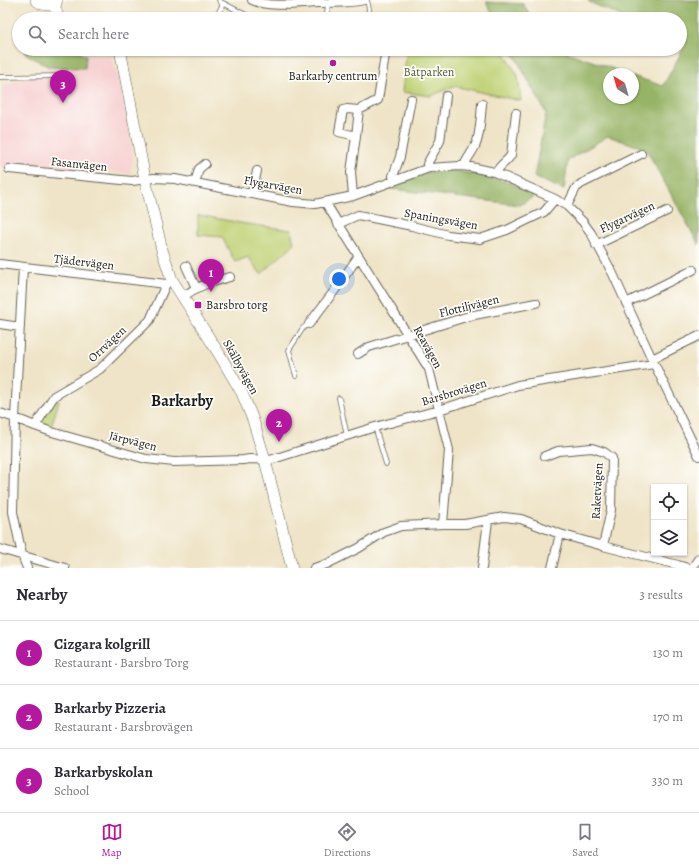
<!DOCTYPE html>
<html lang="en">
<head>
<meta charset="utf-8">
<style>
  body { margin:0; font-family:Alegreya,serif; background:#f7f7f7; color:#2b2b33 }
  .controls { position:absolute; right:12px; bottom:12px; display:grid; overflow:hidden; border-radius:0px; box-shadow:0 1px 3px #0004 }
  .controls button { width:36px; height:36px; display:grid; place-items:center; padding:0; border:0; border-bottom:1px solid #e1e1e2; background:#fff; color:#2b2b33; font:20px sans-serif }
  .compass { position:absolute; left:603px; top:68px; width:36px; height:36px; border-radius:50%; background:#fff; box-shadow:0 1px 3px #0004; rotate:323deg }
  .you { position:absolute; left:339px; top:279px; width:14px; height:14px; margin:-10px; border:3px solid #fff; border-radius:50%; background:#1a73e8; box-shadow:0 0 0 6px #1a73e833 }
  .badge { display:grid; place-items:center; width:26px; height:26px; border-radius:50%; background:#b5179e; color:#fff; font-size:13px; font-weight:700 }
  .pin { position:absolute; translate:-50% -33px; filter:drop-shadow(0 1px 2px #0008) }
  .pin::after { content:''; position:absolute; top:21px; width:14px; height:12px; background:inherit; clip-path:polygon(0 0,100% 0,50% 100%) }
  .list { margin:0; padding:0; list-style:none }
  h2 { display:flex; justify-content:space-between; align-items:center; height:52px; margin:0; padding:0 16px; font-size:17px }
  h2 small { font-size:13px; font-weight:400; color:#7c7c81 }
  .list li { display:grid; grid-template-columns:26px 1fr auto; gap:12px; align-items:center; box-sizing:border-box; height:64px; padding:0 16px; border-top:1px solid #e1e1e2 }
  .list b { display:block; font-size:15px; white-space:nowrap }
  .list p { margin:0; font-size:13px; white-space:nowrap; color:#7c7c81 }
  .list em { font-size:13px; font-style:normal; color:#7c7c81 }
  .icon { flex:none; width:22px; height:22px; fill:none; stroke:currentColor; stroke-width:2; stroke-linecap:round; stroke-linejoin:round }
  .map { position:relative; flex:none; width:699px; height:568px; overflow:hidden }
  .search { position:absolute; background:#fff; box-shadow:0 1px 3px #0004; left:12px; right:12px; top:12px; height:44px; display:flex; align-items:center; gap:10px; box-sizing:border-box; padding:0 14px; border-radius:22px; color:#7c7c81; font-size:15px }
  .sheet { height:244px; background:#fff }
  nav { display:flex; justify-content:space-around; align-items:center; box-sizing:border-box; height:56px; border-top:1px solid #e1e1e2; background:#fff; font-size:11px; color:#7c7c81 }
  nav a { display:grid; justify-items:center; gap:2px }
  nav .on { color:#b5179e }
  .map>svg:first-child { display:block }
  .built { fill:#f7cfd0 }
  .green { fill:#bfd275; stroke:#6e7748 }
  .forest { fill:#97b466; stroke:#5a6841 }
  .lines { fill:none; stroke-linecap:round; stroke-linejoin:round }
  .lane-casing { stroke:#666258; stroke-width:5.5 }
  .street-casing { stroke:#666258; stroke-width:10 }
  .secondary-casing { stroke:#666258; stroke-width:12 }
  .lane { stroke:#fff; stroke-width:4 }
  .street { stroke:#fff; stroke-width:8 }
  .secondary { stroke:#fff; stroke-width:11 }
  .poi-dot { fill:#b5179e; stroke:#fdfcf7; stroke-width:1.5 }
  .labels { text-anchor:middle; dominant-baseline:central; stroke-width:3.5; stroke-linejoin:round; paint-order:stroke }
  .park-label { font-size:12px; fill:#555c3b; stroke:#fdfcf7 }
  .poi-label { font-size:12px; fill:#1c1c1c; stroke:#fdfcf7 }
  .street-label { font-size:12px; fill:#1c1c1c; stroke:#fdfcf7 }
  .district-label { font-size:16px; font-weight:bold; fill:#1c1c1c; stroke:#fdfcf7 }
</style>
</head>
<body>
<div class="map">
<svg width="699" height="568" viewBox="0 0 699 568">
  <rect width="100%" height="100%" fill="#fdfcf7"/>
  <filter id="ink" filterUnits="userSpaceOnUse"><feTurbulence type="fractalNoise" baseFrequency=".025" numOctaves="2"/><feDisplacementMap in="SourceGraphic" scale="8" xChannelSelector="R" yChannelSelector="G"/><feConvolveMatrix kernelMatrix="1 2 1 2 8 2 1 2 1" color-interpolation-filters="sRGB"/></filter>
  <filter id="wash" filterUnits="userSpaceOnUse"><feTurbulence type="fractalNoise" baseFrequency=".012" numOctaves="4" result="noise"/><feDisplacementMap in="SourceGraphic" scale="16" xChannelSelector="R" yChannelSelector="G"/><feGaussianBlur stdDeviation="0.9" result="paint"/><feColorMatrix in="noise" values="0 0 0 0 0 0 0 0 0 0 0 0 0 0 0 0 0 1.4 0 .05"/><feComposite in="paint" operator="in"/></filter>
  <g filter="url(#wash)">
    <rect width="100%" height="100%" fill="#efe4c7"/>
    <path class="built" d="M88,55L111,57L120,87L128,121L133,159L130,174L101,170L29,166L2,167L0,165V119L3,84L6,85Z"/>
    <path class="green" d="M407,49H502L518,76L521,101L454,86L431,96L402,92Z
      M198,215L246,224L291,230L294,244L261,274L248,257L235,262L222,237L198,235Z
      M57,399L59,401L51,427L39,423Z"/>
    <path class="forest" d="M589,0H699V245L646,149L608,136L568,160L564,190L534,177L546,113L511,49H558L628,74H609V98H633V76L663,86L687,42L680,39V19H628L589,2Z
      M486,2L523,4L533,19H495Z
      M26,49H74L86,56L85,68L49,67L26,54Z
      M449,170L481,175L510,183L536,195L520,205L385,188L428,172Z"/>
  </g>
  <g filter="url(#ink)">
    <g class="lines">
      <g class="lane-casing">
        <path id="lane" d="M221,2L246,15L259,19
          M215,19L222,6L221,2L219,0
          M278,19L324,18L349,19
          M324,19L327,14L328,3
          M364,19L368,15L369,9L367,0
          M0,77L63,76
          M296,376L289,350L303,328L309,324
          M339,398L347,436
          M375,427L386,464"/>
      </g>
      <g class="street-casing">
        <path id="street" d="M252,0C269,8 298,4 317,3C333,2 348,4 364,0
          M390,19L391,18
          M359,110L378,100L386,49
          M464,166C467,158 473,152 476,144C480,135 481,115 482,104
          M429,168L427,164L440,141L443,119L446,96
          M9,169L132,181L154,178L175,179L293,202L315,204L353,196L429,168L460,166L471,167L494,172L555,199L567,206L583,222L591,233L613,274L652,359L699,456
          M496,173C499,165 507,162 511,155L516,113
          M394,181L393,176L400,157L411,99
          M195,183L199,169L205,164
          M252,194L257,171
          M353,196L351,172L356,136L359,110L347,109L343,110L339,132L356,136
          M325,202L429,369L449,450L443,524
          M567,206L576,188L581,184L641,154
          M338,224L358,215L412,226L448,235L480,239L507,230L544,212L555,199
          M596,245L667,211
          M0,264L166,284
          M186,266L196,288
          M23,267L15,418L13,512L22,555L27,568
          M183,297C198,285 212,282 230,277
          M626,303L693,270
          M0,324L20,327
          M309,324L335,290L358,257
          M358,354L369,347L469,316L536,303
          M652,359L699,336
          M0,413L15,418L35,426L52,432L146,459L174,462L243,460L250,459L270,460L375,427L439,410L518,385L581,375L654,364
          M35,426L54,396L100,369L150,320L166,284
          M545,456L558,451L592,448L604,452L612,458L611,510L603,546
          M0,549L65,568
          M314,568L327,564L359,548L384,532L401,526L443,524H465L504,517L521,519L560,534L603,546L678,565L688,568
          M482,568L488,521
          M552,568L560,534
          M692,568L699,558"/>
      </g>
      <g class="secondary-casing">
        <path id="secondary" d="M36,0C43,6 50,6 57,0
          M56,1L55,8L59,19
          M120,49L145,179L162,250L172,280L218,352L242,393L253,420L265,460L292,568"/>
      </g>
      <use href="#lane" class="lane"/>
      <use href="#street" class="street"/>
      <use href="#secondary" class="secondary"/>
    </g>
  </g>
  <g class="poi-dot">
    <circle cx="333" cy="63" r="4"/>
    <rect x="194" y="301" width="8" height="8" rx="2"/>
  </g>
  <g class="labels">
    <g class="park-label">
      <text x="429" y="72">Båtparken</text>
    </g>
    <g class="poi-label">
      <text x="333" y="76">Barkarby centrum</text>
      <text x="206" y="305" text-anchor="start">Barsbro torg</text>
    </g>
    <g class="street-label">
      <text transform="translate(79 164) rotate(6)">Fasanvägen</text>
      <text transform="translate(273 185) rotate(10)">Flygarvägen</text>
      <text transform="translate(627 217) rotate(-25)">Flygarvägen</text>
      <text transform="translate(441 219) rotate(10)">Spaningsvägen</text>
      <text transform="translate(84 262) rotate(7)">Tjädervägen</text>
      <text transform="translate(469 306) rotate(-14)">Flottiljvägen</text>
      <text transform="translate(107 344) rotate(-43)">Orrvägen</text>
      <text transform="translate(428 347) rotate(61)">Reavägen</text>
      <text transform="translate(241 367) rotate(61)">Skälbyvägen</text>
      <text transform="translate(454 392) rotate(-17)">Barsbrovägen</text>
      <text transform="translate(133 441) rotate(14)">Järpvägen</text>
      <text transform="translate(597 491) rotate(-87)">Raketvägen</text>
    </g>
    <g class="district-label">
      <text x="182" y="401">Barkarby</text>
    </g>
  </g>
</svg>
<div class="controls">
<button><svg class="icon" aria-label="locate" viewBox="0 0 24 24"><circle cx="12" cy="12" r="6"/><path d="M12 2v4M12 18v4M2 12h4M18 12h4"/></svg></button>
<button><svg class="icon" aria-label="layers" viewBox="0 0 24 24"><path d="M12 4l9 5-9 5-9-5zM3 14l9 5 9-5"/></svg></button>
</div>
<svg class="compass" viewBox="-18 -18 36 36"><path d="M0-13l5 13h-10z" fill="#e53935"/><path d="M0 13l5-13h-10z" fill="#7c7c81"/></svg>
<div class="you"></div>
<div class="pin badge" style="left:211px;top:292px">1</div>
<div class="pin badge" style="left:279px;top:442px">2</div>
<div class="pin badge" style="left:63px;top:103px">3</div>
<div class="search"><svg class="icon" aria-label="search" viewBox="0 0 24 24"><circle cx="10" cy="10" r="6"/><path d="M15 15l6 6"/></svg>Search here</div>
</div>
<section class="sheet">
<h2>Nearby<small>3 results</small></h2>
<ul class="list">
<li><span class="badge">1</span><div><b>Cizgara kolgrill</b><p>Restaurant · Barsbro Torg</p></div><em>130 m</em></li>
<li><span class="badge">2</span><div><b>Barkarby Pizzeria</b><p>Restaurant · Barsbrovägen</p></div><em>170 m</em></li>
<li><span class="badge">3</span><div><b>Barkarbyskolan</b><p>School</p></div><em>330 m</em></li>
</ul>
</section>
<nav>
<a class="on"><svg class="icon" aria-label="map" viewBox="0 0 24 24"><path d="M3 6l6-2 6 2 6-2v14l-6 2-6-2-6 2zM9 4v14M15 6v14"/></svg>Map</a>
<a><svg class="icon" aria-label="directions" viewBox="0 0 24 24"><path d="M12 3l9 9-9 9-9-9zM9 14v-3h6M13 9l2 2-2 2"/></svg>Directions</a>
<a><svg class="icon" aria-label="saved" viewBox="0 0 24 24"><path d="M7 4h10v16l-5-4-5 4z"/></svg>Saved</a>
</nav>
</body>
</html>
